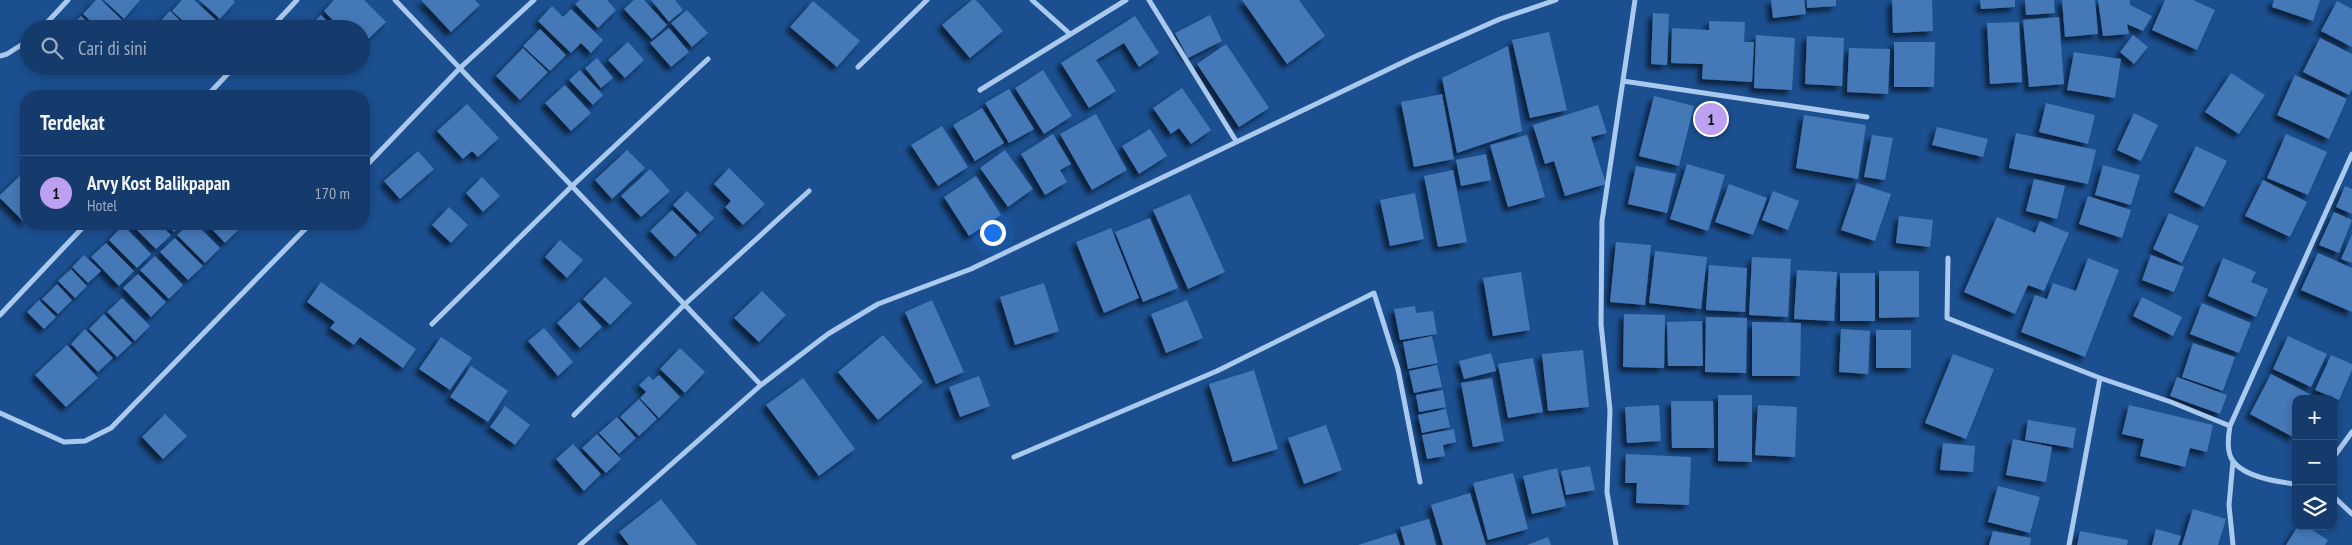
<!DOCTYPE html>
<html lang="id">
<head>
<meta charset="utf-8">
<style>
  body { margin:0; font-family:"PT Sans Narrow",sans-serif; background:#214673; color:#f1f3f6 }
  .controls { position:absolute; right:15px; bottom:15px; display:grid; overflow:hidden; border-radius:10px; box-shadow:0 2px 8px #0003 }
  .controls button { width:45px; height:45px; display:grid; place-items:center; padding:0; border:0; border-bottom:1px solid #33557e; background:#143b6b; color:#f1f3f6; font:25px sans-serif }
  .you { position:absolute; left:992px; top:232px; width:18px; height:18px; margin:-12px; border:4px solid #fff; border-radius:50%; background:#1a73e8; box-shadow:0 0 0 8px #1a73e833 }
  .badge { display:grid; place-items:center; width:32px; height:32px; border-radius:50%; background:#bca0f2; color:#111; font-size:16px; font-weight:700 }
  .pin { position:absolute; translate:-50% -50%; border:2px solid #fff; box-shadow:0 1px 5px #0006 }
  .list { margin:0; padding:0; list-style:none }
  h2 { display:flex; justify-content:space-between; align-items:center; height:65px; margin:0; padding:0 20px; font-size:21px }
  h2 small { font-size:16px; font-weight:400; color:#9dadc1 }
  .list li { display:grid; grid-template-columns:32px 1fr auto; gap:15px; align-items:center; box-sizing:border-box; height:75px; padding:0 20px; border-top:1px solid #33557e }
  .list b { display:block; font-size:19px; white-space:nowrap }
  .list p { margin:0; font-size:16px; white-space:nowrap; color:#9dadc1 }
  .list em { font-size:16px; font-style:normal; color:#9dadc1 }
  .icon { flex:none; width:28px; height:28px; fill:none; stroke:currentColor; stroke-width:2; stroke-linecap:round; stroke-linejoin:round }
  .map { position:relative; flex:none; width:2352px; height:545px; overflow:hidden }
  .search { position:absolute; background:#143b6b; box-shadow:0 2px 8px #0003; left:20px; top:20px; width:350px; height:55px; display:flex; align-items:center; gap:12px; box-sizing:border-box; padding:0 18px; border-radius:28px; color:#9dadc1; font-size:19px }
  .panel { position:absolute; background:#143b6b; box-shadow:0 2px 8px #0003; left:20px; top:90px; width:350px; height:140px; border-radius:20px }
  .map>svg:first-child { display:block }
  .building { fill:#4478b7; filter:url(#shadow) }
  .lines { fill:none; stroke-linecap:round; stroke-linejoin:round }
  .street { stroke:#a9c9ee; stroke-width:5 }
</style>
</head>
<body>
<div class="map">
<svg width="2352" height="545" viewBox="0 0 2352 545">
  <defs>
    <filter id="shadow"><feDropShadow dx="-4.5" dy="4.5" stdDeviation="2.5" flood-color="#0009"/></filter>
  </defs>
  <rect width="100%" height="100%" fill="#1b4f8f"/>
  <path class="building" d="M96,0H101L122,20L113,29H99L83,14Z
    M104,0H140L124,19Z
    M182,0H194L217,21L209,29H192L172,11Z
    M199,0H233L235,2L220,19Z
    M334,0H364L386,22L361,46V29H341L324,11Z
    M421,0H475L480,5L451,32Z
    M580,0H607L616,10L598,28L575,4Z
    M634,0H644L667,25L652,39L624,9Z
    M651,0H675L683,10L669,22Z
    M972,0H976L1003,31L970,58L942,25Z
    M1242,0H1299L1325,36L1287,64Z
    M1771,0H1804L1806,14L1773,18Z
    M1807,0H1836V6L1807,8Z
    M1892,0H1932L1933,31L1893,33Z
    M1980,0H2015V7L1981,9Z
    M2025,0H2054L2055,13L2026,15Z
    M2062,0H2095L2098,34L2065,37Z
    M2098,0H2130V5L2152,16L2143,31L2127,24L2129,34L2103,36Z
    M2165,0H2193L2215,10L2197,50L2152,30Z
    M2274,0H2320L2313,21L2272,7Z
    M813,1L860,41L837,67L790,27Z
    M2337,1L2352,9V47L2321,31Z
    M552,6L563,17L571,9L603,40L591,53L581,43L571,53L538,21Z
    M687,10L708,33L692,47L671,23Z
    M170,11L189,29L154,28Z
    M1653,13L1669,14L1667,65L1651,64Z
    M321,15L335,29H307Z
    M1210,15L1222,41L1188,58L1175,33Z
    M81,16L95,29H69Z
    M1135,16L1159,53L1139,67L1124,43L1096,60L1116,91L1089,108L1061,63Z
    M2059,17L2064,84L2029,87L2023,20Z
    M1709,21L1745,22L1744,42H1754L1752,82L1702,79L1703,64L1671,63L1672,28L1709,30Z
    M2019,22L2022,82L1990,84L1987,23Z
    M669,28L689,52L671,67L650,43Z
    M540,29L566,55L550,71L523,46Z
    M1549,32L1567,110L1530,118L1512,40Z
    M1756,35L1795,38L1792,90L1754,88Z
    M2133,35L2148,47L2134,64L2120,52Z
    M1807,36L1844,38L1842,86L1805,84Z
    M2320,38L2352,54V89L2349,95L2303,72Z
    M628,42L644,60L625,78L608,60Z
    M1894,42H1935L1934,87H1894Z
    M1226,44L1269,108L1239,127L1197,64Z
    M1508,46L1522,131L1457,153L1442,78Z
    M523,48L548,72L520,100L496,76Z
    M1849,48L1890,49L1888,94L1847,92Z
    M2074,52L2121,59L2115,98L2067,90Z
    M597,58L613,78L601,88L585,68Z
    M580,70L603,95L593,105L569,80Z
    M1043,70L1072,116L1044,134L1015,88Z
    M2231,73L2265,95L2239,134L2205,112Z
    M2295,75L2347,99L2329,139L2277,115Z
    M565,85L591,113L571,131L545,103Z
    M1182,88L1211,130L1191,144L1179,128L1171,134L1153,108Z
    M1009,89L1034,129L1009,143L985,103Z
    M1442,94L1454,159L1414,167L1401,102Z
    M1654,96L1694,106L1679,166L1639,156Z
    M2046,103L2095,115L2088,144L2039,132Z
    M467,104L499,138L478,157L472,151L463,159L437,131Z
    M1598,105L1607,133L1591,137L1606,184L1565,196L1554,161L1545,164L1533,125Z
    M982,108L1004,143L975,161L953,125Z
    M2134,113L2158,125L2141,161L2117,150Z
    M1096,114L1127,170L1092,190L1060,134Z
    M1804,115L1866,125L1858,179L1796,168Z
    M942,126L968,167L938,186L911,145Z
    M1937,127L1988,139L1983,157L1932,145Z
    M1150,129L1167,156L1139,174L1122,146Z
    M2016,133L2096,150L2088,184L2009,168Z
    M1053,134L1071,164L1060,170L1067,182L1045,195L1021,154Z
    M2286,134L2327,152L2308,195L2267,178Z
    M1527,135L1545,197L1508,207L1490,145Z
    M1872,135L1893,138L1885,180L1864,177Z
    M2196,146L2227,161L2204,207L2174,192Z
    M627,150L645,168L612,199L595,180Z
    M1005,150L1033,189L1008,207L980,168Z
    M418,151L434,169L400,199L384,181Z
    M1486,154L1491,180L1461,186L1456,160Z
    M1687,164L1725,175L1708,231L1670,219Z
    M2103,165L2140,175L2131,205L2095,195Z
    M1636,166L1676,174L1667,213L1628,204Z
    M729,168L765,204L743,225L725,207L731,201L714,184Z
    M650,169L670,191L641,217L621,196Z
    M1453,170L1467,242L1438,247L1424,176Z
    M22,174L26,178V224L0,198V195Z
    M976,176L1001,215L969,236L944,197Z
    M482,177L500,196L483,212L466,193Z
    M2034,179L2065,186L2057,219L2026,211Z
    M2263,180L2307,202L2290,237L2245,216Z
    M1857,183L1891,194L1875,241L1841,230Z
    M1729,184L1767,198L1753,235L1715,222Z
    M2345,186L2352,189V214L2336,207Z
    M687,191L714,218L700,232L673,205Z
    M1773,191L1799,201L1788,230L1762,220Z
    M1415,193L1424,239L1390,246L1380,200Z
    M1190,194L1225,272L1188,289L1153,210Z
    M2088,196L2131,210L2122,238L2079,224Z
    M449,207L468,225L451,243L432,225Z
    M672,210L697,235L675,257L650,231Z
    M2334,212L2352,220L2339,253L2319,245Z
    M2169,213L2199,226L2182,263L2153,249Z
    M1899,216L1933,220L1930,247L1896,243Z
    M1997,217L2035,233L2040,221L2069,233L2044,291L2028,285L2015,314L1964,292Z
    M1150,218L1178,288L1143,302L1115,232Z
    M131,224H160L171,235L156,249Z
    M166,224H182L174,232Z
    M189,224H196L220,248L205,263L177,235Z
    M207,224H236L240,228L225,243Z
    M123,225L151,254L137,268L109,240Z
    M1111,228L1139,298L1104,313L1076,242Z
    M2352,234V263L2341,259Z
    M175,238L203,266L188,280L160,252Z
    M560,240L583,260L567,278L545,257Z
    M1616,242L1651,245L1645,305L1610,302Z
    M106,243L134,271L119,286L91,257Z
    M1655,251L1707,257L1701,309L1649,303Z
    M2318,253L2352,268V312L2301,290Z
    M84,255L101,271L88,283L72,267Z
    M2151,255L2184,267L2174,292L2142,280Z
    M155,256L183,285L169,299L140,270Z
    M1752,257L1791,259L1788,317L1749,315Z
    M2088,258L2119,270L2085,357L2021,332L2035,295L2047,299L2053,283L2076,291Z
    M2223,258L2256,272L2251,282L2268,289L2256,317L2208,296Z
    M1709,265L1747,268L1745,312L1706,310Z
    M71,269L87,286L75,298L58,281Z
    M1797,270L1837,272L1834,321L1794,319Z
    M1879,271H1919V317L1879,318Z
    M1521,272L1530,330L1493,336L1483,278Z
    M1840,273H1875V321H1840Z
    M138,274L166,302L151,317L123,288Z
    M605,277L632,303L610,325L583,299Z
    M321,282L416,349L403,368L360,337L354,345L330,328L335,322L307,302Z
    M1044,283L1059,331L1015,345L1000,297Z
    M57,284L72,300L58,314L42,299Z
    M762,291L786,315L759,342L734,318Z
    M2142,297L2182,317L2173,336L2133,316Z
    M122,298L150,326L135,341L107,312Z
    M39,300L56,317L44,329L27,312Z
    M932,300L964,372L936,384L905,312Z
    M1187,300L1203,338L1166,353L1151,314Z
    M579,302L602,327L580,348L557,323Z
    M2202,303L2251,323L2239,353L2190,334Z
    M1415,306L1416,313L1433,311L1437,334L1400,340L1394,309Z
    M104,314L132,343L117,357L89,329Z
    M1624,314L1665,315L1664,368L1623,367Z
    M1706,317L1747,318L1746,373L1705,372Z
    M1702,321L1703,366H1668L1667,322Z
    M1752,322L1801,323L1800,376H1752Z
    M544,328L573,362L558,376L528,341Z
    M85,329L113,358L98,372L71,344Z
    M1841,329L1870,331L1868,374L1839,372Z
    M1876,330H1911V368H1876Z
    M883,335L923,382L878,420L838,372Z
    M1432,336L1438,363L1408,369L1403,342Z
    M2288,336L2327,354L2311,387L2273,369Z
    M441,337L472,358L450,390L419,369Z
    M2193,343L2235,357L2223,391L2182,377Z
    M67,345L98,378L66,407L35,375Z
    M680,348L705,372L685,393L660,369Z
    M1583,350L1589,407L1548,411L1542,354Z
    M1491,353L1496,371L1464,379L1459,361Z
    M1953,354L1994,369L1966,439L1925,423Z
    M2331,355L2352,364V370L2339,400L2315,390Z
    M1533,358L1543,412L1508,418L1498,364Z
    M1437,365L1442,387L1414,393L1409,371Z
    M471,366L508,391L488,422L450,397Z
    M1254,370L1278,449L1233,462L1209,384Z
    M2271,374L2319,399H2296V432L2293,437L2250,414Z
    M659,375L680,397L659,418L640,398L646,392L639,385L649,376L653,380Z
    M979,376L990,406L960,417L949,387Z
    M2177,377L2227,395L2220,414L2170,396Z
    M803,378L855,449L819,476L766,405Z
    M1492,378L1504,441L1473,447L1461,383Z
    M1443,390L1446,407L1419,412L1416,395Z
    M1718,395H1752V462L1718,461Z
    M639,399L657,419L639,436L620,417Z
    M1671,401H1713L1714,448H1672Z
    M1659,405L1661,441L1627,443L1625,407Z
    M1758,405L1797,407L1795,457L1755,455Z
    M2129,405L2213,425L2207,452L2190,448L2185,467L2140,456L2144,439L2122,434Z
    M505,406L530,425L515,445L490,427Z
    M1446,409L1450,427L1422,433L1418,415Z
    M165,414L187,436L163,459L142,437Z
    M617,417L636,438L619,454L599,433Z
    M2028,420L2076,428L2073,448L2025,440Z
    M1326,425L1342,470L1304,484L1288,438Z
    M1454,429L1456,442L1443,445L1445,456L1427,459L1422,435Z
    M597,434L621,459L606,473L582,448Z
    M2013,439L2052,447L2046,482L2006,475Z
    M1943,443L1975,446L1973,472L1940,470Z
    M573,444L601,474L584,491L556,459Z
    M1626,454L1691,457L1689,505L1636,503L1637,483H1625Z
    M1590,466L1595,490L1566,495L1561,471Z
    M1557,468L1566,506L1532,514L1523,476Z
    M1513,473L1528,529L1488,540L1473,483Z
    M1998,486L2040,497L2030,533L1988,522Z
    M1470,493L1486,545H1443L1431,505Z
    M661,499L697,545H629L619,532Z
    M2193,509L2226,519L2218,545H2182Z
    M1429,519L1436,545H1405L1400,527Z
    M2298,526H2306L2328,540L2325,545H2286Z
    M2156,529L2181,536L2178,545H2152Z
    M1993,531L2031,538L2030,545H1989Z
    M2080,531L2128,540L2127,545H2077Z
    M1396,533L1400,545H1358Z
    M1548,537L1551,545H1527Z"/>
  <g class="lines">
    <path class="street" d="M395,0L761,385
      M1032,0L1070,34
      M1149,0L1236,141
      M41,29L68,0
      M270,29L297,0
      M0,56L7,54L29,40
      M858,67L927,0
      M1623,81L1867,117
      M980,90L1126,0
      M207,96L235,66
      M364,168L460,68L534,0
      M1948,258L1947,318L2100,378L2171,402L2230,426L2352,154
      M0,315L86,224
      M432,324L572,186L708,59
      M0,413L64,442L85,441L111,428L310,224
      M574,415L684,305L809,191
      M2230,426C2228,437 2226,452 2233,461C2244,477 2278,482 2296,484
      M1014,457L1217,371L1374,293L1398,369L1420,482
      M2333,458L2352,432
      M2233,461L2229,505L2233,545
      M2333,496L2352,514
      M580,545L761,385L828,334L878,304L971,269L1414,57L1500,19L1556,0
      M1616,545L1607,492L1610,410L1601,324L1602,221L1635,0
      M2069,545L2100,378"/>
  </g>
</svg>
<div class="controls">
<button>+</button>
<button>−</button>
<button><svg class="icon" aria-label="layers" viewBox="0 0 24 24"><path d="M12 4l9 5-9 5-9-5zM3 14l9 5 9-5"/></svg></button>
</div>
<div class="you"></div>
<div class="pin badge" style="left:1711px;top:119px">1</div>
<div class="search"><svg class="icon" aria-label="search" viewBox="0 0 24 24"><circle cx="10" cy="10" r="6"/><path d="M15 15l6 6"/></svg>Cari di sini</div>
<section class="panel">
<h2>Terdekat<small></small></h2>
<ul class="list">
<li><span class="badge">1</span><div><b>Arvy Kost Balikpapan</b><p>Hotel</p></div><em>170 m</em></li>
</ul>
</section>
</div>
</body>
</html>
